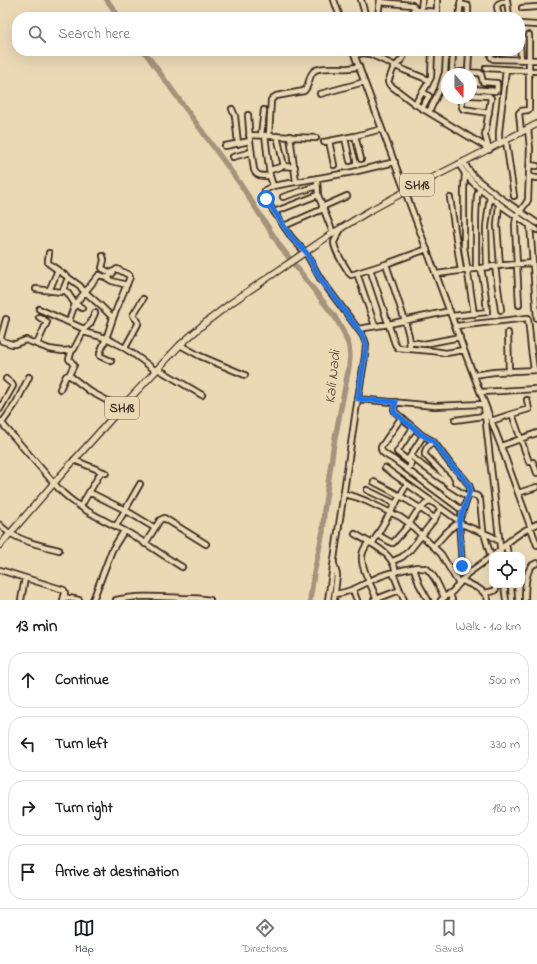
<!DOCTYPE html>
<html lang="en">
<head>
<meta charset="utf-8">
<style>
  body { margin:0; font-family:"Indie Flower",sans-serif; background:#f2f2f2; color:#202124 }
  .controls { position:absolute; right:12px; bottom:12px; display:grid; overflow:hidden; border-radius:8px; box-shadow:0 4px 16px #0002 }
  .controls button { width:36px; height:36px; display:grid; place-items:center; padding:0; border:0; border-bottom:1px solid #e0e0e0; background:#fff; color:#202124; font:20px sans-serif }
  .compass { position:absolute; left:441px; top:68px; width:36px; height:36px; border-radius:50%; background:#fff; box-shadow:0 4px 16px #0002; rotate:160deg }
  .stop { position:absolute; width:12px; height:12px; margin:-9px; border:3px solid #1a73e8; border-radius:50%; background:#fff }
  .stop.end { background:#1a73e8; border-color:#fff; box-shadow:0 1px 4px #0008 }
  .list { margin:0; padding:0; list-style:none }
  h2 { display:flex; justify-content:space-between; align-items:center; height:52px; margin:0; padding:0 16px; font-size:17px }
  h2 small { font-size:13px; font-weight:400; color:#757577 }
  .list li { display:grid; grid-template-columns:26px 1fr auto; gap:12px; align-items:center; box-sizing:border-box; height:56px; margin:0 8px 8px; padding:0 8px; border:1px solid #e0e0e0; border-radius:16px }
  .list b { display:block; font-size:15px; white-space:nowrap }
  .list em { font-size:13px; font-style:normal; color:#757577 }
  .icon { flex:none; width:22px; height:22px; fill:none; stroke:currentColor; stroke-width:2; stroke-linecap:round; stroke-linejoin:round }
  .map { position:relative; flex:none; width:537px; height:600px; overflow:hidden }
  .search { position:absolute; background:#fff; box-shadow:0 4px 16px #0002; left:12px; right:12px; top:12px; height:44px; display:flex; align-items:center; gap:10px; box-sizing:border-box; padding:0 14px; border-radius:16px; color:#757577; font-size:15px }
  .sheet { height:308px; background:#fff }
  nav { display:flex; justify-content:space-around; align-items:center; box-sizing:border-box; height:56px; border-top:1px solid #e0e0e0; background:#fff; font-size:11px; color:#757577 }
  nav a { display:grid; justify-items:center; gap:2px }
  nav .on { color:#111827 }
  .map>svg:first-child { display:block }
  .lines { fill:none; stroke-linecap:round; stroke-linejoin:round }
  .river { stroke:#a5937a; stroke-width:5.5 }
  .minor-casing { stroke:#3b2a1e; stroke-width:8 }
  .major-casing { stroke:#3b2a1e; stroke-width:8 }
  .minor { stroke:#ebd9b6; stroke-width:4.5 }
  .major { stroke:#ebd9b6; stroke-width:5.5 }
  .route { stroke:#1a73e8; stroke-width:5 }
  .labels { text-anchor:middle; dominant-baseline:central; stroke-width:3.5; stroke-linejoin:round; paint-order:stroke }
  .shield { fill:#ebd9b6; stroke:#705e4c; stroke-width:1 }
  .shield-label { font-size:13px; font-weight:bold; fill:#3b2a1e }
  .water-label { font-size:15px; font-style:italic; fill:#564435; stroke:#ebd9b6 }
</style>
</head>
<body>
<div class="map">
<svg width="537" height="600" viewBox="0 0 537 600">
  <rect width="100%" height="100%" fill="#ebd9b6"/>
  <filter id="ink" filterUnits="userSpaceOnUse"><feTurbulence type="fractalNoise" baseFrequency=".025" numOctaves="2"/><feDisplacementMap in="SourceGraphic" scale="8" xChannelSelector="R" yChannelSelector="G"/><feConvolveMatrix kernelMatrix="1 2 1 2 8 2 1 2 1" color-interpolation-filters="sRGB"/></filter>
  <g filter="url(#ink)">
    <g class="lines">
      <path class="river" d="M107,0L119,17
        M144,51L241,185L280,246L335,317L343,331L349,346L350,356L349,367L334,443L324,511L323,531L314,573L310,600"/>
      <g class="minor-casing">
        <path id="minor" d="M334,0L340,17
          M361,0L366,17
          M507,0L509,17
          M380,2L412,5L414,7V10
          M460,4L468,6V17
          M522,8L537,7
          M421,10L422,0
          M378,16L380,0
          M411,17L413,11L416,10L437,12
          M437,17V0
          M459,17L461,0
          M499,17L497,7L498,4L502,2H507
          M520,24L537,25
          M520,42L521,60
          M353,51L464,350L501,446L537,545
          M406,51L402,59L393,69L388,82L390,85L415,104L488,148
          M491,51V57L493,59L537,60
          M355,55L363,53L370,54L404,70L429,80
          M486,68L537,71
          M468,72L469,51
          M452,73L453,51
          M445,74L446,56
          M320,94L364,82
          M471,95L489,96L491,98L485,135L489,150
          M462,98V107L463,109L489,113
          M415,104L427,85L431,77L432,51
          M422,108L429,96L423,92
          M232,109L235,116L238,144
          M429,112L440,89L444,75L462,72L480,73L481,74L483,82L497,83V90L495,91L471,89
          M248,115L250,141L254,170C257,177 264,176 270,176
          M521,132L519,113L521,111L528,110L529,109V35
          M249,135L316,138
          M261,135L264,110
          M265,135L270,176L273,186
          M269,135L271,100L273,98L276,96L304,91C310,86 308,76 314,71C320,66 341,69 349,68C353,68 356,67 359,66
          M277,136L284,166
          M290,136L296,182
          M355,136L361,159
          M345,138L350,161
          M329,141L334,165
          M506,141L514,196
          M324,142L355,136L382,129
          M501,143L499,139V132L506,69
          M225,146L250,141
          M233,157L251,152
          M464,162C469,174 479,181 489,189C504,201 521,212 537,223
          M459,164C466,177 475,185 486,194C502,207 519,218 537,230
          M530,165L537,166
          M270,170L284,166L295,167
          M465,174L464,188V247L474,314
          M530,177L537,178
          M317,178L318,195L333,233
          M283,197L317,186
          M450,198L461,271
          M499,204L497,225L500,266
          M322,207L347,196
          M274,212L318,195
          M530,225L537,318
          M284,226L323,209
          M341,229L334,242C334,251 344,264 349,273L351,275L386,264L427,249
          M49,253L48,260V263L80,286L82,289L102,307L113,318
          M103,256L104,260L102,268L103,269L111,273L117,269L129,275L130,277L119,303L113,318L108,333L100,353V356L111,361
          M386,264L405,321L409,336L410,349
          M495,266L501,310
          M487,267L486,227L490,196
          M370,269L395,344L398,348L433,351L446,353L464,350
          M476,269V216L477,196L480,188
          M357,273L375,326
          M437,274L495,266L532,263
          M107,278L112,281L127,285
          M36,289L61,292L63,290L68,278
          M63,290L67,292L75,304L82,308
          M49,291L58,270
          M519,305L515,225C516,211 523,210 528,200L530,148L528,129
          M452,316L487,312L485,291L481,268
          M6,319L1,337L2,341L12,344H15L26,340L49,349L62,351L73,350L74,349L84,330V329L39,309
          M69,322L71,315L75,304L99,275H100L107,278L113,273
          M456,326L528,318L531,348L534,370
          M84,329L90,324L95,313
          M358,329L389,324L450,311
          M83,332C91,334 100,336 108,339C125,347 141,359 156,371
          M508,333L509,372
          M410,342L424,344L460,337
          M37,344L47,322L39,317
          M180,345L200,356L245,375
          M125,348L138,324V321L134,317L133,315L143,299
          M158,369L202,395
          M69,375L74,365L69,359L72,350
          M474,375L494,372L537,370
          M60,389L66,376L69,375L91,392L121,408
          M481,392L537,389
          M358,399L435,406L483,404
          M396,402L394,409L395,412L422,435L433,441L451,465L462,476L469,485L470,488L469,494L459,521L462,566L467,574
          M484,406L501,555
          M0,409L13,386L12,384L6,379
          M512,414L529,409L527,400
          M401,418L381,447C380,453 388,456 393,459L463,511
          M455,420L484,416
          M0,421L59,489C79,510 107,521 132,535C149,545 165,557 182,567
          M491,421L512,414L529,462
          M2,423L16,403L29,377
          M433,441C429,445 424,449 425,455L449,480V485L468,497
          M501,446L537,433
          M411,456L423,466L449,484
          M409,458L423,436
          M74,460L106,473
          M533,462L537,473
          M385,468L459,521
          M408,470L410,466L411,463L397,452L413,428
          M374,482C396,493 416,504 435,519
          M367,490L396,504
          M89,492L125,510L155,528
          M518,493L537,487
          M344,494L356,497L366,501L400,517L410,524L441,554L459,584
          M469,494L477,496L480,500L483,530L491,557
          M81,506L101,472
          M0,525C3,528 6,531 10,533C24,542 43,546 59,550
          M116,526L140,484
          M355,534C372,544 392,552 396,572
          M378,535L392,543H393L408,526L416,513L430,500
          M369,542C365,547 362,551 362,557C361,569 373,588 377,600
          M145,544L160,520L164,518L206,544
          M372,544L407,484
          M506,544L508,555
          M434,546C442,538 449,527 459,523L491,536L499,541
          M494,555C498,552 502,548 506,544C514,537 528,528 537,524
          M393,561L402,557L410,550L434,520L441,508
          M414,568L419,584L428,600
          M0,570L64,590L65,593L63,600
          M393,573L404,600
          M461,580C470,585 486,589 488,600
          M504,585L506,600
          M511,585L512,600
          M353,590L357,600
          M450,593L452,600
          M484,593L494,591L496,589L497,585
          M335,594C356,592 370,578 390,573C393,572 415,567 417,567C421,568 421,569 426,568C435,575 439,587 444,597
          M64,597L79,600
          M21,600L25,578
          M93,600L112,550L124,531
          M116,600C138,595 160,597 182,598C192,598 201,598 210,600
          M328,600L356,410L365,356L366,344L363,336L358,329L320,278L306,253L292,238L274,212L264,196L265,190L273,186L353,172L395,162
          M334,600L337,575L334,564
          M374,600L400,590
          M441,600L453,591L467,574L492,556
          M525,600C525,591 525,574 531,567C533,564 534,564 537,563"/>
      </g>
      <g class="major-casing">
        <path id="major" d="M0,545L61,475L121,408L180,345L205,323L231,303L333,233L371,210L406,191L483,152L537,124"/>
      </g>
      <use href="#minor" class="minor"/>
      <use href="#major" class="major"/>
    </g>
  </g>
  <g class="lines" filter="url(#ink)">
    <path class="route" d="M266,199L292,238L306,252L320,278L363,336L366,344V348L358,399L396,402L394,408V412L422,435L433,441L451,465L462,476L469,486L470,488L469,494L459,522L462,566"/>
  </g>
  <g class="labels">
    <g class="shield">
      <rect x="400" y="174" width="34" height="22" rx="3"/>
      <rect x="105" y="397" width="34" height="22" rx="3"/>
    </g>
    <g class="shield-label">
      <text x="417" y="185">SH18</text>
      <text x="122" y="408">SH18</text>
    </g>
    <g class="water-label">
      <text transform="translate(333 377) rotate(-84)">Kali Nadi</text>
    </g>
  </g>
</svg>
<div class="controls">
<button><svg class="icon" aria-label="locate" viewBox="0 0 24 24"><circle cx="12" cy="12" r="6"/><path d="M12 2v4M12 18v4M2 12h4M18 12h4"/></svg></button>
</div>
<svg class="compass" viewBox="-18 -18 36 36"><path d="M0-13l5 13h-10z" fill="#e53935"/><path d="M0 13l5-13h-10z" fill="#757577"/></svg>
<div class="stop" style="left:266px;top:199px"></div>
<div class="stop end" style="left:462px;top:566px"></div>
<div class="search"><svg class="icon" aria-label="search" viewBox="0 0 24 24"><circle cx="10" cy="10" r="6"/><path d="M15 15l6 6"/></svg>Search here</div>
</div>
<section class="sheet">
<h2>13 min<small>Walk · 1.0 km</small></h2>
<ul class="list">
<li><svg class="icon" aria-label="ahead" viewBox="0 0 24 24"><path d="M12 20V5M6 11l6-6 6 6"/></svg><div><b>Continue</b></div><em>500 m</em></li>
<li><svg class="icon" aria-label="left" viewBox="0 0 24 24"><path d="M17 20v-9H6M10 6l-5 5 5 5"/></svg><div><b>Turn left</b></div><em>330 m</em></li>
<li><svg class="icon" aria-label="right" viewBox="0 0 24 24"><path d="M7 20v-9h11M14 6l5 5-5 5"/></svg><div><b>Turn right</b></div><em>180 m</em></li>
<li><svg class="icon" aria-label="arrive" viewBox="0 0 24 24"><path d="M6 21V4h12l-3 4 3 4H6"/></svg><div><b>Arrive at destination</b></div></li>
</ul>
</section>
<nav>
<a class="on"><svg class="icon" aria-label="map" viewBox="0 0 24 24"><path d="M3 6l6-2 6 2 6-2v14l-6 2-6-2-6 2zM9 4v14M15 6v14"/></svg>Map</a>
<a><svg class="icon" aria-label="directions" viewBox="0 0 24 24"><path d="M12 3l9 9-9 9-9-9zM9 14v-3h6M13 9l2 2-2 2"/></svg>Directions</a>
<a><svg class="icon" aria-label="saved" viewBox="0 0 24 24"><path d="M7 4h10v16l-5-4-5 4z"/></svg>Saved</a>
</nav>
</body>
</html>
